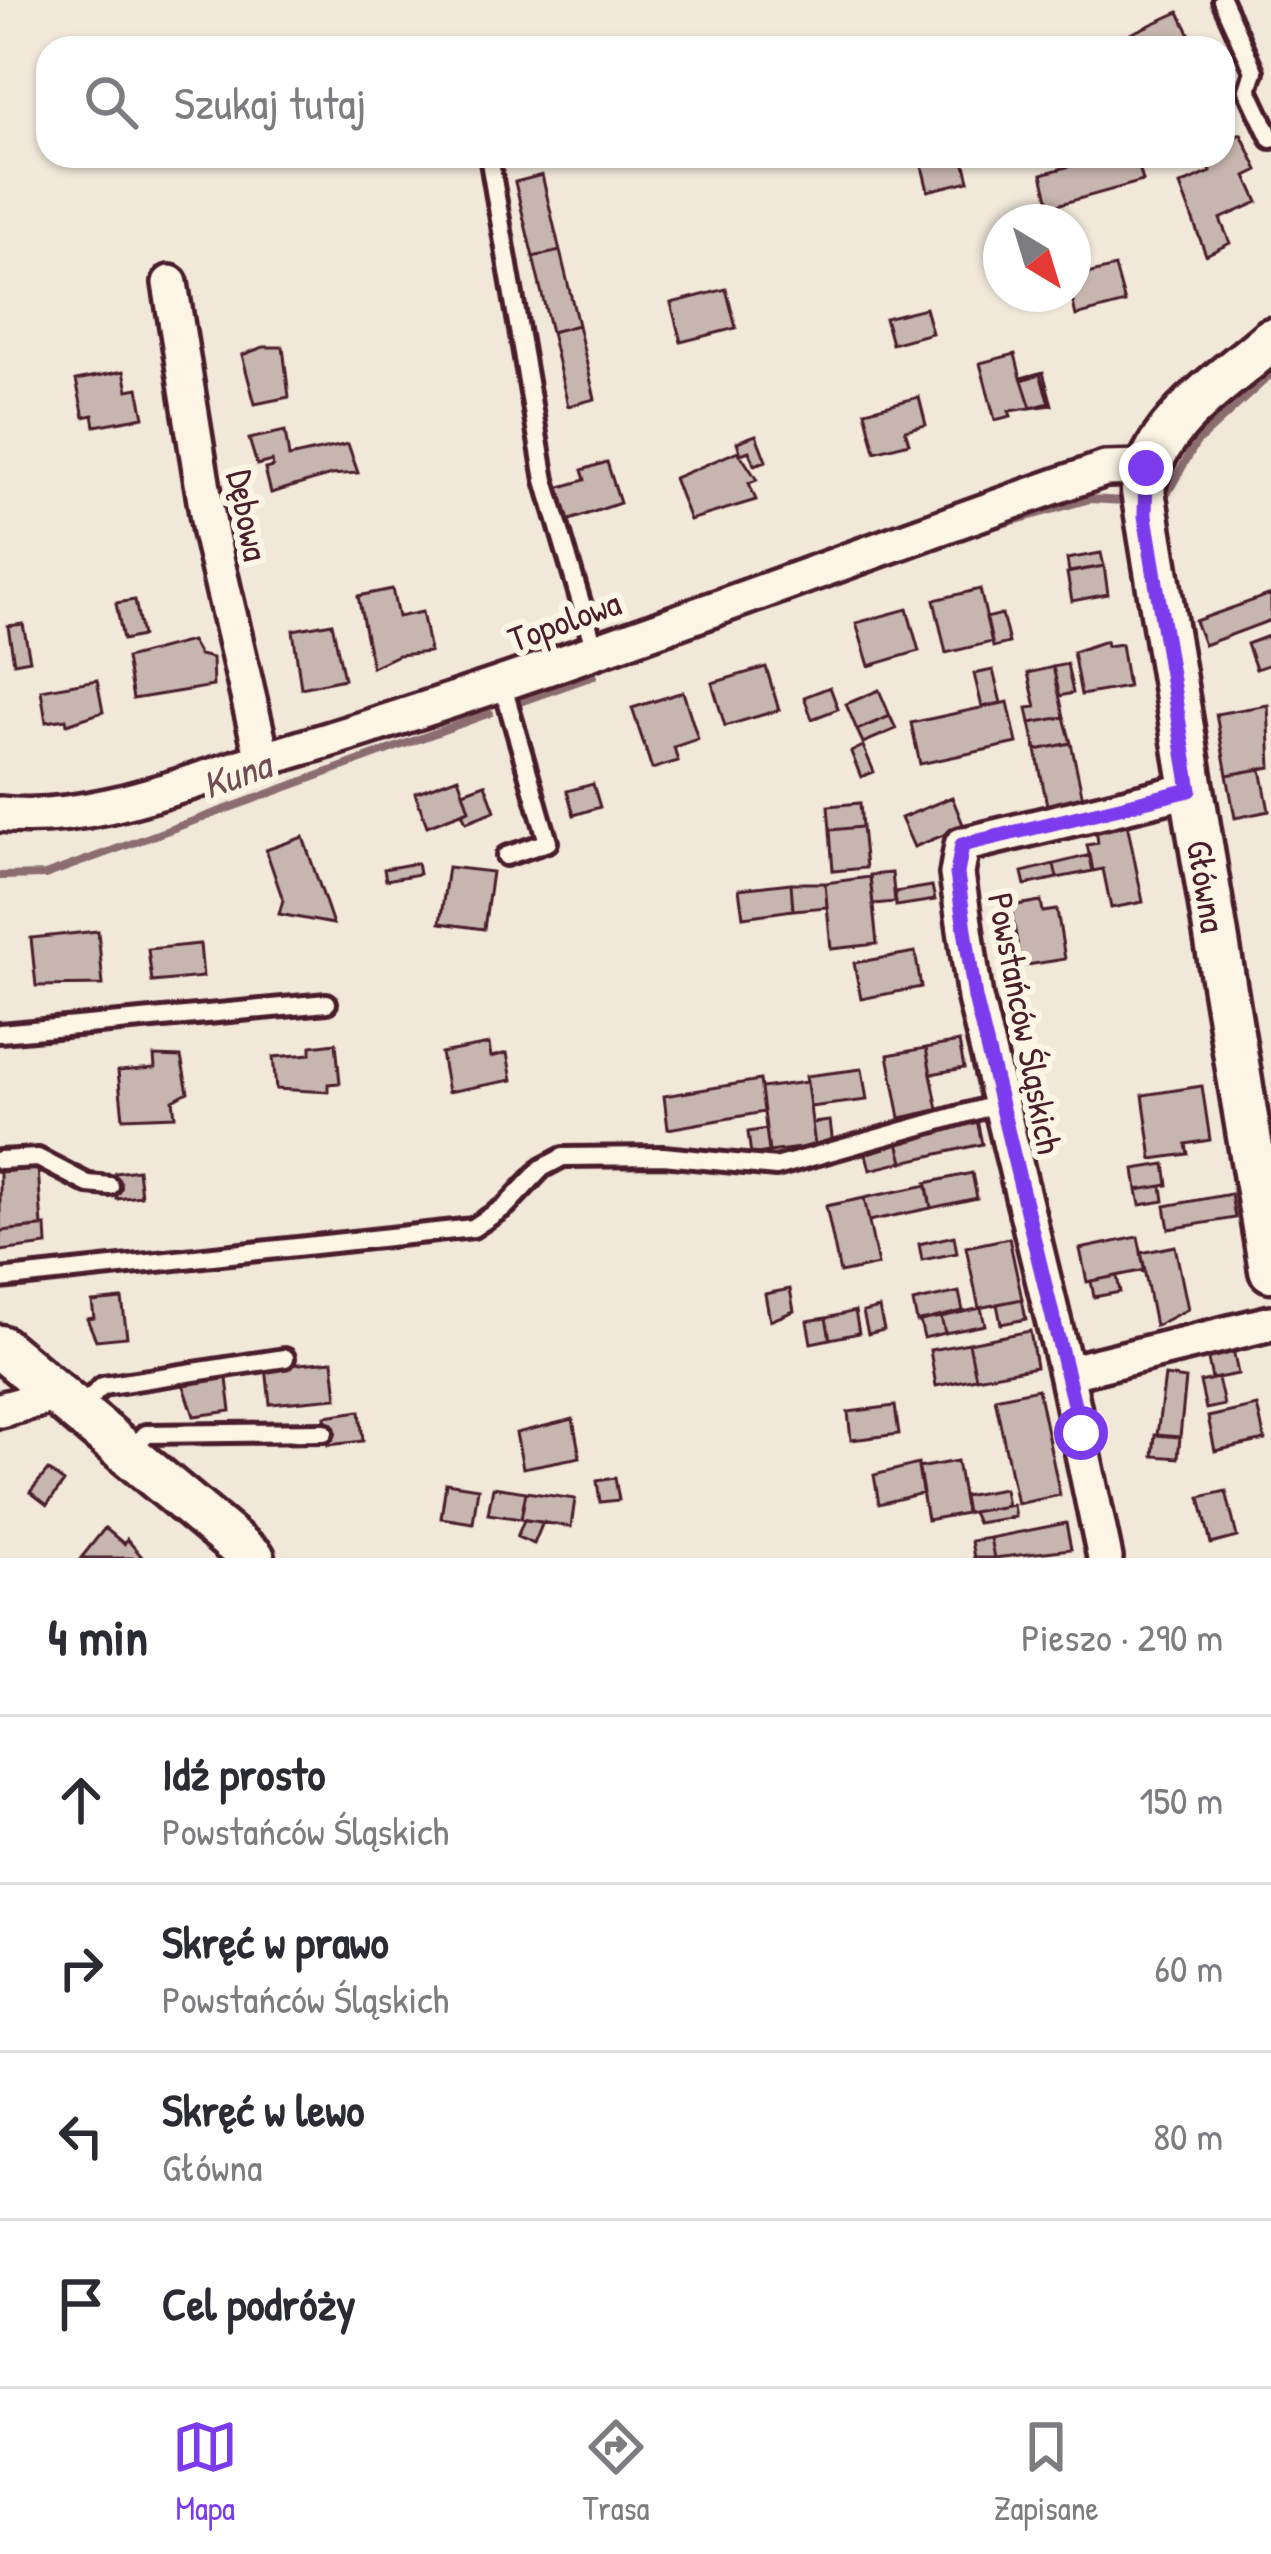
<!DOCTYPE html>
<html lang="pl">
<head>
<meta charset="utf-8">
<style>
  body { margin:0; font-family:"Patrick Hand",sans-serif; background:#f7f7f7; color:#2b2b33 }
  .compass { position:absolute; left:983px; top:204px; width:108px; height:108px; border-radius:50%; background:#fff; box-shadow:0 3px 9px #0004; rotate:142deg }
  .stop { position:absolute; width:36px; height:36px; margin:-27px; border:9px solid #7c3aed; border-radius:50%; background:#fff }
  .stop.end { background:#7c3aed; border-color:#fff; box-shadow:0 3px 12px #0008 }
  .list { margin:0; padding:0; list-style:none }
  h2 { display:flex; justify-content:space-between; align-items:center; height:156px; margin:0; padding:0 48px; font-size:51px }
  h2 small { font-size:39px; font-weight:400; color:#7c7c81 }
  .list li { display:grid; grid-template-columns:78px 1fr auto; gap:36px; align-items:center; box-sizing:border-box; height:168px; padding:0 48px; border-top:3px solid #e1e1e2 }
  .list b { display:block; font-size:45px; white-space:nowrap }
  .list p { margin:0; font-size:39px; white-space:nowrap; color:#7c7c81 }
  .list em { font-size:39px; font-style:normal; color:#7c7c81 }
  .icon { flex:none; width:66px; height:66px; fill:none; stroke:currentColor; stroke-width:2; stroke-linecap:round; stroke-linejoin:round }
  .map { position:relative; flex:none; width:1271px; height:1558px; overflow:hidden }
  .search { position:absolute; background:#fff; box-shadow:0 3px 9px #0004; left:36px; right:36px; top:36px; height:132px; display:flex; align-items:center; gap:30px; box-sizing:border-box; padding:0 42px; border-radius:36px; color:#7c7c81; font-size:45px }
  .sheet { height:828px; background:#fff }
  nav { display:flex; justify-content:space-around; align-items:center; box-sizing:border-box; height:168px; border-top:3px solid #e1e1e2; background:#fff; font-size:33px; color:#7c7c81 }
  nav a { display:grid; justify-items:center; gap:6px }
  nav .on { color:#7c3aed }
  .map>svg:first-child { display:block }
  .lines { fill:none; stroke-linecap:round; stroke-linejoin:round }
  .stream { stroke:#8b6d6f; stroke-width:8 }
  .building { fill:#c7b6af; stroke:#4a1f2b; stroke-width:3 }
  .service-casing { stroke:#4a1f2b; stroke-width:26 }
  .minor-casing { stroke:#4a1f2b; stroke-width:42 }
  .tertiary-casing { stroke:#4a1f2b; stroke-width:51 }
  .service { stroke:#fcf5e5; stroke-width:16 }
  .minor { stroke:#fcf5e5; stroke-width:33 }
  .tertiary { stroke:#fcf5e5; stroke-width:42 }
  .route { stroke:#7c3aed; stroke-width:15 }
  .labels { text-anchor:middle; dominant-baseline:central; stroke-width:12; stroke-linejoin:round; paint-order:stroke }
  .street-label { font-size:36px; fill:#4a1f2b; stroke:#fcf5e5 }
  .water-label { font-size:39px; font-style:italic; fill:#704c53; stroke:#fcf5e5 }
</style>
</head>
<body>
<div class="map">
<svg width="1271" height="1558" viewBox="0 0 1271 1558">
  <rect width="100%" height="100%" fill="#f1e8da"/>
  <filter id="ink" filterUnits="userSpaceOnUse"><feTurbulence type="fractalNoise" baseFrequency=".00833" numOctaves="2"/><feDisplacementMap in="SourceGraphic" scale="24" xChannelSelector="R" yChannelSelector="G"/><feConvolveMatrix kernelMatrix="1 2 1 2 8 2 1 2 1" color-interpolation-filters="sRGB"/></filter>
  <g filter="url(#ink)">
    <g class="lines">
      <path class="stream" d="M1168,492L1196,443L1271,374
        M988,528L1090,499L1124,501
        M517,703L593,676
        M0,876L45,875L490,713"/>
    </g>
    <path class="building" d="M1179,12L1196,48H1125L1121,38Z
      M1241,134L1258,170L1246,176L1258,202L1220,219L1230,243L1206,255L1180,185L1211,172L1204,156H1223V143Z
      M943,156H963L969,181L928,191L921,162Z
      M1136,156L1143,181L1050,207L1042,174L1105,156Z
      M542,175L560,251L533,257L515,182Z
      M560,251L578,325L551,332L533,257Z
      M1115,267L1125,303L1076,316L1071,294L1083,288L1079,276Z
      M726,289L736,328L681,342L671,303Z
      M925,308L932,333L892,344L885,318Z
      M578,325L595,399L568,406L551,332Z
      M263,347H283L289,397L255,404L242,355Z
      M1015,354L1021,378L1043,372L1052,405L1009,411L1011,416L995,420L980,363Z
      M124,371L128,390L138,388L144,417L95,426L93,415L84,417L76,380Z
      M1040,374L1049,403L1031,408L1022,380Z
      M919,397L926,425L905,430L909,443L875,452L865,411Z
      M285,431L289,457L348,444L358,473L331,475L271,493L265,469L273,467L272,461L257,465L249,439Z
      M756,435L766,461L754,465L749,451L741,454L737,442Z
      M738,451L757,480L749,483L756,500L690,520L674,478Z
      M607,462L620,503L567,521L557,488L585,480L582,470Z
      M1101,553L1104,566L1069,572L1067,559Z
      M1104,566L1108,594L1072,601L1067,573Z
      M392,589L398,617L422,612L430,652L398,655L372,667L358,596Z
      M980,589L992,642L946,653L934,600Z
      M1271,594V620L1204,645L1195,621Z
      M135,600L142,636L123,640L116,603Z
      M907,609L919,651L869,666L856,623Z
      M1002,614L1009,643L993,647L986,618Z
      M332,623L344,679L301,688L293,630Z
      M23,624L30,660L14,663L8,626Z
      M1271,635V664L1256,669L1247,644Z
      M191,641L199,655L212,658L213,686L133,699L126,658Z
      M1106,641L1107,646L1121,644L1128,687L1081,695L1073,652Z
      M1067,664L1073,693L1060,696L1053,667Z
      M766,667L779,710L725,726L712,683Z
      M1053,667L1064,717L1030,723L1027,708L1036,707L1028,673Z
      M993,670L1001,703L982,707L974,674Z
      M97,680L103,712L67,724L66,719L46,722L41,690Z
      M830,687L838,709L812,719L804,697Z
      M879,690L890,716L857,730L846,704Z
      M683,692L698,739L674,747L678,761L652,769L632,708Z
      M1008,702L1017,743L920,764L911,723Z
      M1268,705L1271,767L1227,775L1216,714Z
      M890,716L896,729L863,743L857,730Z
      M1064,717L1071,743L1036,750L1030,723Z
      M1071,743L1084,803L1048,810L1036,750Z
      M863,746L874,772L861,777L851,752Z
      M1261,769L1269,811L1235,818L1227,775Z
      M458,777L469,810L427,826L415,793Z
      M485,784L495,811L466,822L462,813L469,810L463,792Z
      M593,784L600,807L574,815L567,791Z
      M952,797L964,827L914,847L901,818Z
      M860,803L862,827L830,830L828,806Z
      M1127,823L1143,902L1111,908L1103,869L1093,871L1087,845L1098,843L1096,829Z
      M862,827L866,868L833,871L830,830Z
      M303,837L333,924L279,914L283,900L266,850Z
      M1090,855L1093,871L1057,878L1054,864Z
      M417,863L419,874L386,880L384,869Z
      M1054,864L1057,878L1025,885L1022,872Z
      M448,867L492,872L484,929L440,923Z
      M892,873L895,902L873,904L870,875Z
      M870,877L877,944L831,949L825,883Z
      M791,883H825L827,907L793,910Z
      M791,883L793,910L743,917L739,889Z
      M932,886L935,900L896,906L895,892Z
      M1041,901L1043,912L1057,910L1065,959L1021,966L1011,906Z
      M98,931L103,985L36,986L31,938Z
      M200,944L203,977L152,982L148,949Z
      M915,952L921,987L861,999L854,963Z
      M959,1042L964,1068L931,1074L926,1048Z
      M336,1043L340,1083L328,1084V1092L276,1089L273,1057L311,1054V1046Z
      M489,1044L491,1057L507,1053L512,1080L448,1092L441,1053Z
      M926,1048L938,1110L900,1118L888,1055Z
      M154,1056L181,1057L188,1092L173,1100L175,1116L123,1118L118,1071L155,1068Z
      M862,1069L867,1100L810,1107L806,1076Z
      M760,1080L764,1112L668,1129L664,1096Z
      M807,1082L815,1146L769,1152L761,1088Z
      M1202,1086L1210,1140L1186,1144L1188,1154L1152,1159L1143,1095Z
      M977,1120L982,1144L903,1162L897,1139Z
      M830,1121L833,1144L815,1146L812,1123Z
      M766,1129L769,1152L751,1155L748,1132Z
      M897,1139L903,1162L870,1170L864,1146Z
      M1165,1164L1168,1185L1137,1190L1134,1169Z
      M38,1168L42,1227L0,1231V1172Z
      M138,1170L141,1196L117,1199L115,1173Z
      M972,1173L977,1198L931,1208L926,1183Z
      M927,1185L931,1208L869,1221L864,1198Z
      M1162,1186L1164,1201L1140,1205L1137,1190Z
      M1231,1194L1235,1218L1169,1229L1165,1206Z
      M864,1198L878,1265L840,1273L826,1206Z
      M46,1226L47,1245L0,1251V1231Z
      M954,1236L957,1253L922,1260L919,1244Z
      M1138,1237L1145,1270L1087,1282L1080,1249Z
      M1009,1238L1022,1299L979,1308L966,1247Z
      M1175,1246L1188,1309L1155,1326L1141,1253Z
      M1117,1276L1120,1292L1094,1297L1091,1281Z
      M790,1289L794,1311L770,1321L765,1294Z
      M959,1292L963,1311L917,1322L913,1302Z
      M122,1299L127,1337L96,1340L87,1319L94,1318L92,1302Z
      M1022,1299L1026,1319L1001,1324L997,1304Z
      M879,1308L884,1330L868,1334L863,1312Z
      M981,1308L985,1325L945,1333L941,1317Z
      M855,1311L859,1333L830,1339L826,1318Z
      M941,1317L945,1333L924,1338L920,1321Z
      M826,1318L830,1339L811,1343L807,1321Z
      M1030,1331L1036,1367L976,1378L969,1343Z
      M969,1343L976,1378L936,1386L930,1350Z
      M1232,1344L1238,1374L1212,1379L1206,1350Z
      M333,1361L337,1398L270,1404L266,1367Z
      M226,1371L231,1411L194,1416L181,1377Z
      M1165,1376L1186,1379L1180,1437L1157,1435Z
      M1218,1378L1224,1405L1206,1409L1200,1382Z
      M1038,1389L1060,1495L1017,1504L995,1398Z
      M895,1406L899,1434L851,1440L848,1412Z
      M1257,1406L1265,1440L1215,1451L1208,1417Z
      M360,1411L363,1441L328,1445L325,1416Z
      M573,1419L580,1457L523,1468L516,1433Z
      M1155,1435L1180,1437L1178,1458L1153,1456Z
      M957,1461L966,1513L927,1520L918,1468Z
      M918,1464L923,1493L879,1504L874,1475Z
      M48,1470L64,1482L47,1505L30,1492Z
      M615,1478L619,1500L600,1502L597,1481Z
      M446,1483L478,1488L473,1523L441,1518Z
      M493,1487L526,1492L521,1519L488,1514Z
      M1004,1489L1007,1506L966,1513L963,1496Z
      M1226,1491L1237,1537L1211,1544L1200,1497Z
      M526,1492L575,1499L571,1527L521,1519Z
      M1013,1505L1015,1517L977,1523L972,1512Z
      M524,1520L543,1522L534,1544L517,1537Z
      M1066,1523L1071,1549L994,1558L990,1538Z
      M105,1528L124,1544L127,1539L143,1558H81Z
      M990,1538L994,1558H974L971,1541Z"/>
    <g class="lines">
      <g class="service-casing">
        <path id="service" d="M1222,0L1254,71L1248,90L1271,139
          M489,156L545,480L595,650
          M502,683L548,842L506,856
          M0,1033L327,1003
          M0,1160L38,1158L88,1184L110,1186
          M0,1279L473,1228L506,1206L542,1168L563,1157L663,1156L776,1167L999,1104
          M77,1410L103,1386L285,1358
          M128,1453L146,1434L324,1432"/>
      </g>
      <g class="minor-casing">
        <path id="minor" d="M170,283L210,532L263,760
          M0,814C87,824 182,784 265,759C549,675 825,566 1105,469L1146,468
          M1066,1373L975,998L957,874L962,845L1190,790
          M0,1410L38,1400L48,1386
          M1105,1558L1066,1373L1271,1323"/>
      </g>
      <g class="tertiary-casing">
        <g id="tertiary">
          <path id="s1" d="M1271,340C1225,381 1151,425 1143,491L1271,1270"/>
          <path d="M0,1347L253,1558"/>
        </g>
      </g>
      <use href="#service" class="service"/>
      <use href="#minor" class="minor"/>
      <use href="#tertiary" class="tertiary"/>
    </g>
  </g>
  <g class="lines" filter="url(#ink)">
    <path class="route" d="M1081,1433L975,998L957,874L962,845L1190,790L1145,516L1146,468"/>
  </g>
  <g class="labels">
    <g class="street-label">
      <text transform="translate(249 515) rotate(79)">Dębowa</text>
      <text transform="translate(564 620) rotate(-20)">Topolowa</text>
      <text stroke="none"><textPath href="#s1" startOffset="603">Główna</textPath></text>
      <text transform="translate(1026 1023) rotate(79)">Powstańców Śląskich</text>
    </g>
    <g class="water-label">
      <text transform="translate(236 774) rotate(-20)">Kuna</text>
    </g>
  </g>
</svg>
<svg class="compass" viewBox="-18 -18 36 36"><path d="M0-13l5 13h-10z" fill="#e53935"/><path d="M0 13l5-13h-10z" fill="#7c7c81"/></svg>
<div class="stop" style="left:1081px;top:1433px"></div>
<div class="stop end" style="left:1146px;top:468px"></div>
<div class="search"><svg class="icon" aria-label="search" viewBox="0 0 24 24"><circle cx="10" cy="10" r="6"/><path d="M15 15l6 6"/></svg>Szukaj tutaj</div>
</div>
<section class="sheet">
<h2>4 min<small>Pieszo · 290 m</small></h2>
<ul class="list">
<li><svg class="icon" aria-label="ahead" viewBox="0 0 24 24"><path d="M12 20V5M6 11l6-6 6 6"/></svg><div><b>Idź prosto</b><p>Powstańców Śląskich</p></div><em>150 m</em></li>
<li><svg class="icon" aria-label="right" viewBox="0 0 24 24"><path d="M7 20v-9h11M14 6l5 5-5 5"/></svg><div><b>Skręć w prawo</b><p>Powstańców Śląskich</p></div><em>60 m</em></li>
<li><svg class="icon" aria-label="left" viewBox="0 0 24 24"><path d="M17 20v-9H6M10 6l-5 5 5 5"/></svg><div><b>Skręć w lewo</b><p>Główna</p></div><em>80 m</em></li>
<li><svg class="icon" aria-label="arrive" viewBox="0 0 24 24"><path d="M6 21V4h12l-3 4 3 4H6"/></svg><div><b>Cel podróży</b></div></li>
</ul>
</section>
<nav>
<a class="on"><svg class="icon" aria-label="map" viewBox="0 0 24 24"><path d="M3 6l6-2 6 2 6-2v14l-6 2-6-2-6 2zM9 4v14M15 6v14"/></svg>Mapa</a>
<a><svg class="icon" aria-label="directions" viewBox="0 0 24 24"><path d="M12 3l9 9-9 9-9-9zM9 14v-3h6M13 9l2 2-2 2"/></svg>Trasa</a>
<a><svg class="icon" aria-label="saved" viewBox="0 0 24 24"><path d="M7 4h10v16l-5-4-5 4z"/></svg>Zapisane</a>
</nav>
</body>
</html>
